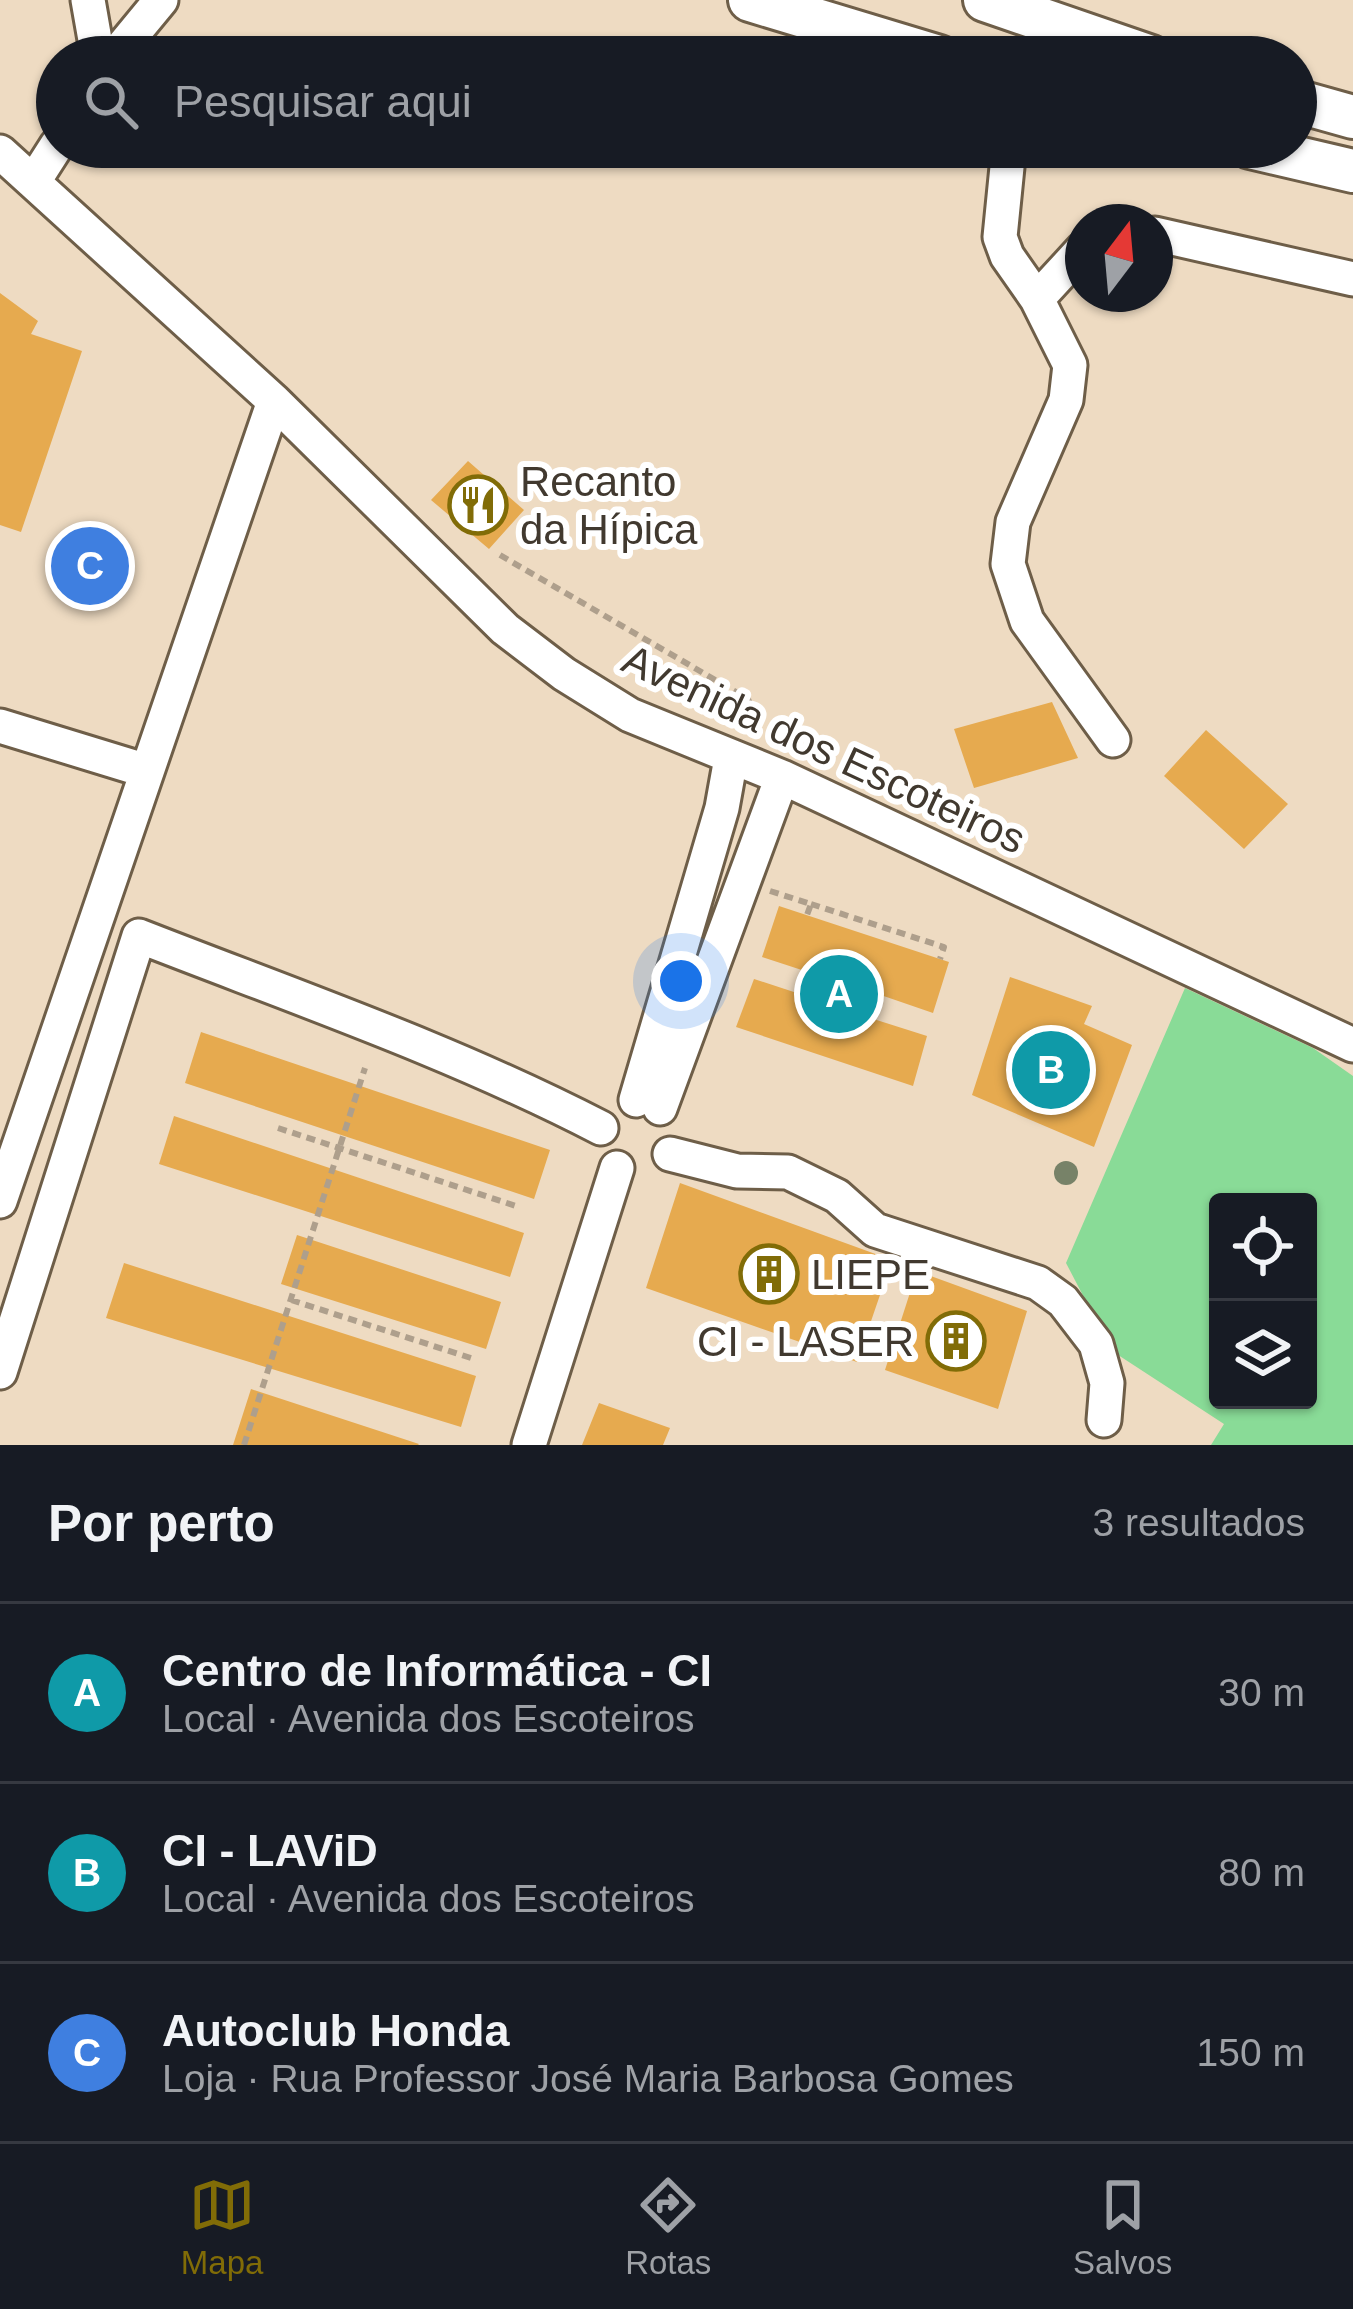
<!DOCTYPE html>
<html lang="pt">
<head>
<meta charset="utf-8">
<style>
  body { margin:0; font-family:Helvetica,sans-serif; background:#242831; color:#f1f3f6 }
  .controls { position:absolute; right:36px; bottom:36px; display:grid; overflow:hidden; border-radius:12px; box-shadow:0 3px 9px #0004 }
  .controls button { width:108px; height:108px; display:grid; place-items:center; padding:0; border:0; border-bottom:3px solid #363941; background:#171b24; color:#f1f3f6; font:60px sans-serif }
  .compass { position:absolute; left:1065px; top:204px; width:108px; height:108px; border-radius:50%; background:#171b24; box-shadow:0 3px 9px #0004; rotate:16deg }
  .you { position:absolute; left:681px; top:981px; width:42px; height:42px; margin:-30px; border:9px solid #fff; border-radius:50%; background:#1a73e8; box-shadow:0 0 0 18px #1a73e833 }
  .badge { display:grid; place-items:center; width:78px; height:78px; border-radius:50%; background:#816c07; color:#fff; font-size:39px; font-weight:700 }
  .pin { position:absolute; translate:-50% -50%; border:6px solid #fff; box-shadow:0 3px 12px #0006 }
  .list { margin:0; padding:0; list-style:none }
  h2 { display:flex; justify-content:space-between; align-items:center; height:156px; margin:0; padding:0 48px; font-size:51px }
  h2 small { font-size:39px; font-weight:400; color:#9ea1a6 }
  .list li { display:grid; grid-template-columns:78px 1fr auto; gap:36px; align-items:center; box-sizing:border-box; height:180px; padding:0 48px; border-top:3px solid #363941 }
  .list b { display:block; font-size:45px; white-space:nowrap }
  .list p { margin:0; font-size:39px; white-space:nowrap; color:#9ea1a6 }
  .list em { font-size:39px; font-style:normal; color:#9ea1a6 }
  .icon { flex:none; width:66px; height:66px; fill:none; stroke:currentColor; stroke-width:2; stroke-linecap:round; stroke-linejoin:round }
  .map { position:relative; flex:none; width:1353px; height:1445px; overflow:hidden }
  .search { position:absolute; background:#171b24; box-shadow:0 3px 9px #0004; left:36px; right:36px; top:36px; height:132px; display:flex; align-items:center; gap:30px; box-sizing:border-box; padding:0 42px; border-radius:66px; color:#9ea1a6; font-size:45px }
  .sheet { height:696px; background:#171b24 }
  nav { display:flex; justify-content:space-around; align-items:center; box-sizing:border-box; height:168px; border-top:3px solid #363941; background:#171b24; font-size:33px; color:#9ea1a6 }
  nav a { display:grid; justify-items:center; gap:6px }
  nav .on { color:#816c07 }
  .map>svg:first-child { display:block }
  .green { fill:#89db97; fill-rule:evenodd }
  .building { fill:#e6aa4f }
  .lines { fill:none; stroke-linecap:round; stroke-linejoin:round }
  .minor-casing { stroke:#6e5e48; stroke-width:39 }
  .major-casing { stroke:#6e5e48; stroke-width:48 }
  .path { stroke:#ae9f8c; stroke-width:6; stroke-dasharray:9 6; stroke-linecap:butt }
  .minor { stroke:#fff; stroke-width:33 }
  .major { stroke:#fff; stroke-width:42 }
  .tree { fill:#778268 }
  .labels { text-anchor:middle; dominant-baseline:central; stroke-width:12; stroke-linejoin:round; paint-order:stroke }
  .poi-label { font-size:42px; fill:#41392f; stroke:#fff; text-anchor:start }
  .street-label { font-size:42px; fill:#41392f; stroke:#fff }
</style>
</head>
<body>
<div class="map">
<svg width="1353" height="1445" viewBox="0 0 1353 1445">
  <rect width="100%" height="100%" fill="#eedbc2"/>
  <path class="green" d="M1185,988L1313,1048L1353,1076V1445H1211L1224,1424L1112,1351L1066,1263ZM1218,1202H1308V1400H1218Z"/>
  <path class="building" d="M0,293L38,321L31,334L82,351L21,532L0,525Z
    M468,461L524,510L489,549L431,500Z
    M1052,702L1078,758L974,788L954,729Z
    M1206,730L1288,804L1244,849L1164,776Z
    M779,906L949,962L933,1013L872,992L864,1016L927,1036L913,1086L736,1027L754,979L806,996L814,974L762,957Z
    M1010,977L1092,1006L1084,1024L1132,1045L1094,1147L972,1095Z
    M201,1032L550,1150L534,1199L185,1083Z
    M174,1116L524,1233L510,1277L159,1164Z
    M680,1183L892,1260L857,1362L646,1288Z
    M297,1235L501,1302L486,1349L281,1284Z
    M124,1263L476,1376L461,1427L106,1318Z
    M917,1271L1027,1311L998,1409L885,1370Z
    M251,1389L419,1444L418,1445H233Z
    M599,1403L670,1428L663,1445H582Z"/>
  <g class="lines">
    <g class="minor-casing">
      <path id="minor" d="M88,0L98,57
        M114,57L161,0
        M1009,147L1000,237L1007,256L1037,299L1070,365L1066,400L1013,522L1008,564L1027,621L1113,740
        M0,152L274,401L505,629L564,674L630,715L782,777L1353,1045
        M34,181L57,145
        M1155,234L1353,279
        M1037,299L1083,249
        M0,726L147,771
        M636,1100L722,808L731,758
        M660,1108L782,777
        M670,1154L737,1171L788,1172L837,1196L875,1230L1038,1283L1063,1301L1096,1344L1107,1383L1104,1420
        M0,1201L274,401
        M0,1372L139,936C295,997 452,1051 601,1128
        M529,1445L617,1168"/>
    </g>
    <g class="major-casing">
      <path id="major" d="M750,0L939,57
        M985,0L1151,57
        M1296,101L1353,117
        M1250,147L1353,171"/>
    </g>
    <path class="path" d="M500,555L748,699L756,718L752,731
      M770,891L811,904L807,915
      M811,904L944,947L940,959
      M278,1128L519,1207
      M291,1300L474,1359
      M244,1445L365,1068"/>
    <use href="#minor" class="minor"/>
    <use href="#major" class="major"/>
  </g>
  <circle class="tree" cx="1066" cy="1173" r="12"/>
  <defs>
    <g id="restaurant-ring" transform="scale(3)"><circle r="9.5" fill="#fff" stroke="#816c07" stroke-width="1.5"/><path d="M-5-6h1v4h1v-4h1v4h1v-4h1v5L-1.5 .5V6h-2V.5L-5-1ZM5-6V6H3V1.5H1.5Q1.5-4 5-6Z" fill="#816c07"/></g>
    <g id="building-ring" transform="scale(3)"><circle r="9.5" fill="#fff" stroke="#816c07" stroke-width="1.5"/><path d="M-4-6H4V6H1V3H-1V6H-4ZM-2.5-4.3h1.7v1.8h-1.7ZM.8-4.3h1.7v1.8H.8ZM-2.5-1h1.7V.8h-1.7ZM.8-1h1.7V.8H.8Z" fill="#816c07"/></g>
  </defs>
  <g fill-rule="evenodd">
    <use href="#restaurant-ring" x="478" y="505"/>
    <use href="#building-ring" x="769" y="1274"/>
    <use href="#building-ring" x="956" y="1341"/>
  </g>
  <g class="labels">
    <g class="poi-label">
      <text x="520" y="481">Recanto<tspan x="520" dy="48">da Hípica</tspan></text>
      <text x="811" y="1274">LIEPE</text>
      <text x="914" y="1341" text-anchor="end">CI - LASER</text>
    </g>
    <g class="street-label">
      <text transform="translate(824 749) rotate(25)">Avenida dos Escoteiros</text>
    </g>
  </g>
</svg>
<div class="controls">
<button><svg class="icon" aria-label="locate" viewBox="0 0 24 24"><circle cx="12" cy="12" r="6"/><path d="M12 2v4M12 18v4M2 12h4M18 12h4"/></svg></button>
<button><svg class="icon" aria-label="layers" viewBox="0 0 24 24"><path d="M12 4l9 5-9 5-9-5zM3 14l9 5 9-5"/></svg></button>
</div>
<svg class="compass" viewBox="-18 -18 36 36"><path d="M0-13l5 13h-10z" fill="#e53935"/><path d="M0 13l5-13h-10z" fill="#9ea1a6"/></svg>
<div class="you"></div>
<div class="pin badge" style="left:839px;top:994px;background:#0f9aa8">A</div>
<div class="pin badge" style="left:1051px;top:1070px;background:#0f9aa8">B</div>
<div class="pin badge" style="left:90px;top:566px;background:#3f7fe0">C</div>
<div class="search"><svg class="icon" aria-label="search" viewBox="0 0 24 24"><circle cx="10" cy="10" r="6"/><path d="M15 15l6 6"/></svg>Pesquisar aqui</div>
</div>
<section class="sheet">
<h2>Por perto<small>3 resultados</small></h2>
<ul class="list">
<li><span class="badge" style="background:#0f9aa8">A</span><div><b>Centro de Informática - CI</b><p>Local · Avenida dos Escoteiros</p></div><em>30 m</em></li>
<li><span class="badge" style="background:#0f9aa8">B</span><div><b>CI - LAViD</b><p>Local · Avenida dos Escoteiros</p></div><em>80 m</em></li>
<li><span class="badge" style="background:#3f7fe0">C</span><div><b>Autoclub Honda</b><p>Loja · Rua Professor José Maria Barbosa Gomes</p></div><em>150 m</em></li>
</ul>
</section>
<nav>
<a class="on"><svg class="icon" aria-label="map" viewBox="0 0 24 24"><path d="M3 6l6-2 6 2 6-2v14l-6 2-6-2-6 2zM9 4v14M15 6v14"/></svg>Mapa</a>
<a><svg class="icon" aria-label="directions" viewBox="0 0 24 24"><path d="M12 3l9 9-9 9-9-9zM9 14v-3h6M13 9l2 2-2 2"/></svg>Rotas</a>
<a><svg class="icon" aria-label="saved" viewBox="0 0 24 24"><path d="M7 4h10v16l-5-4-5 4z"/></svg>Salvos</a>
</nav>
</body>
</html>
